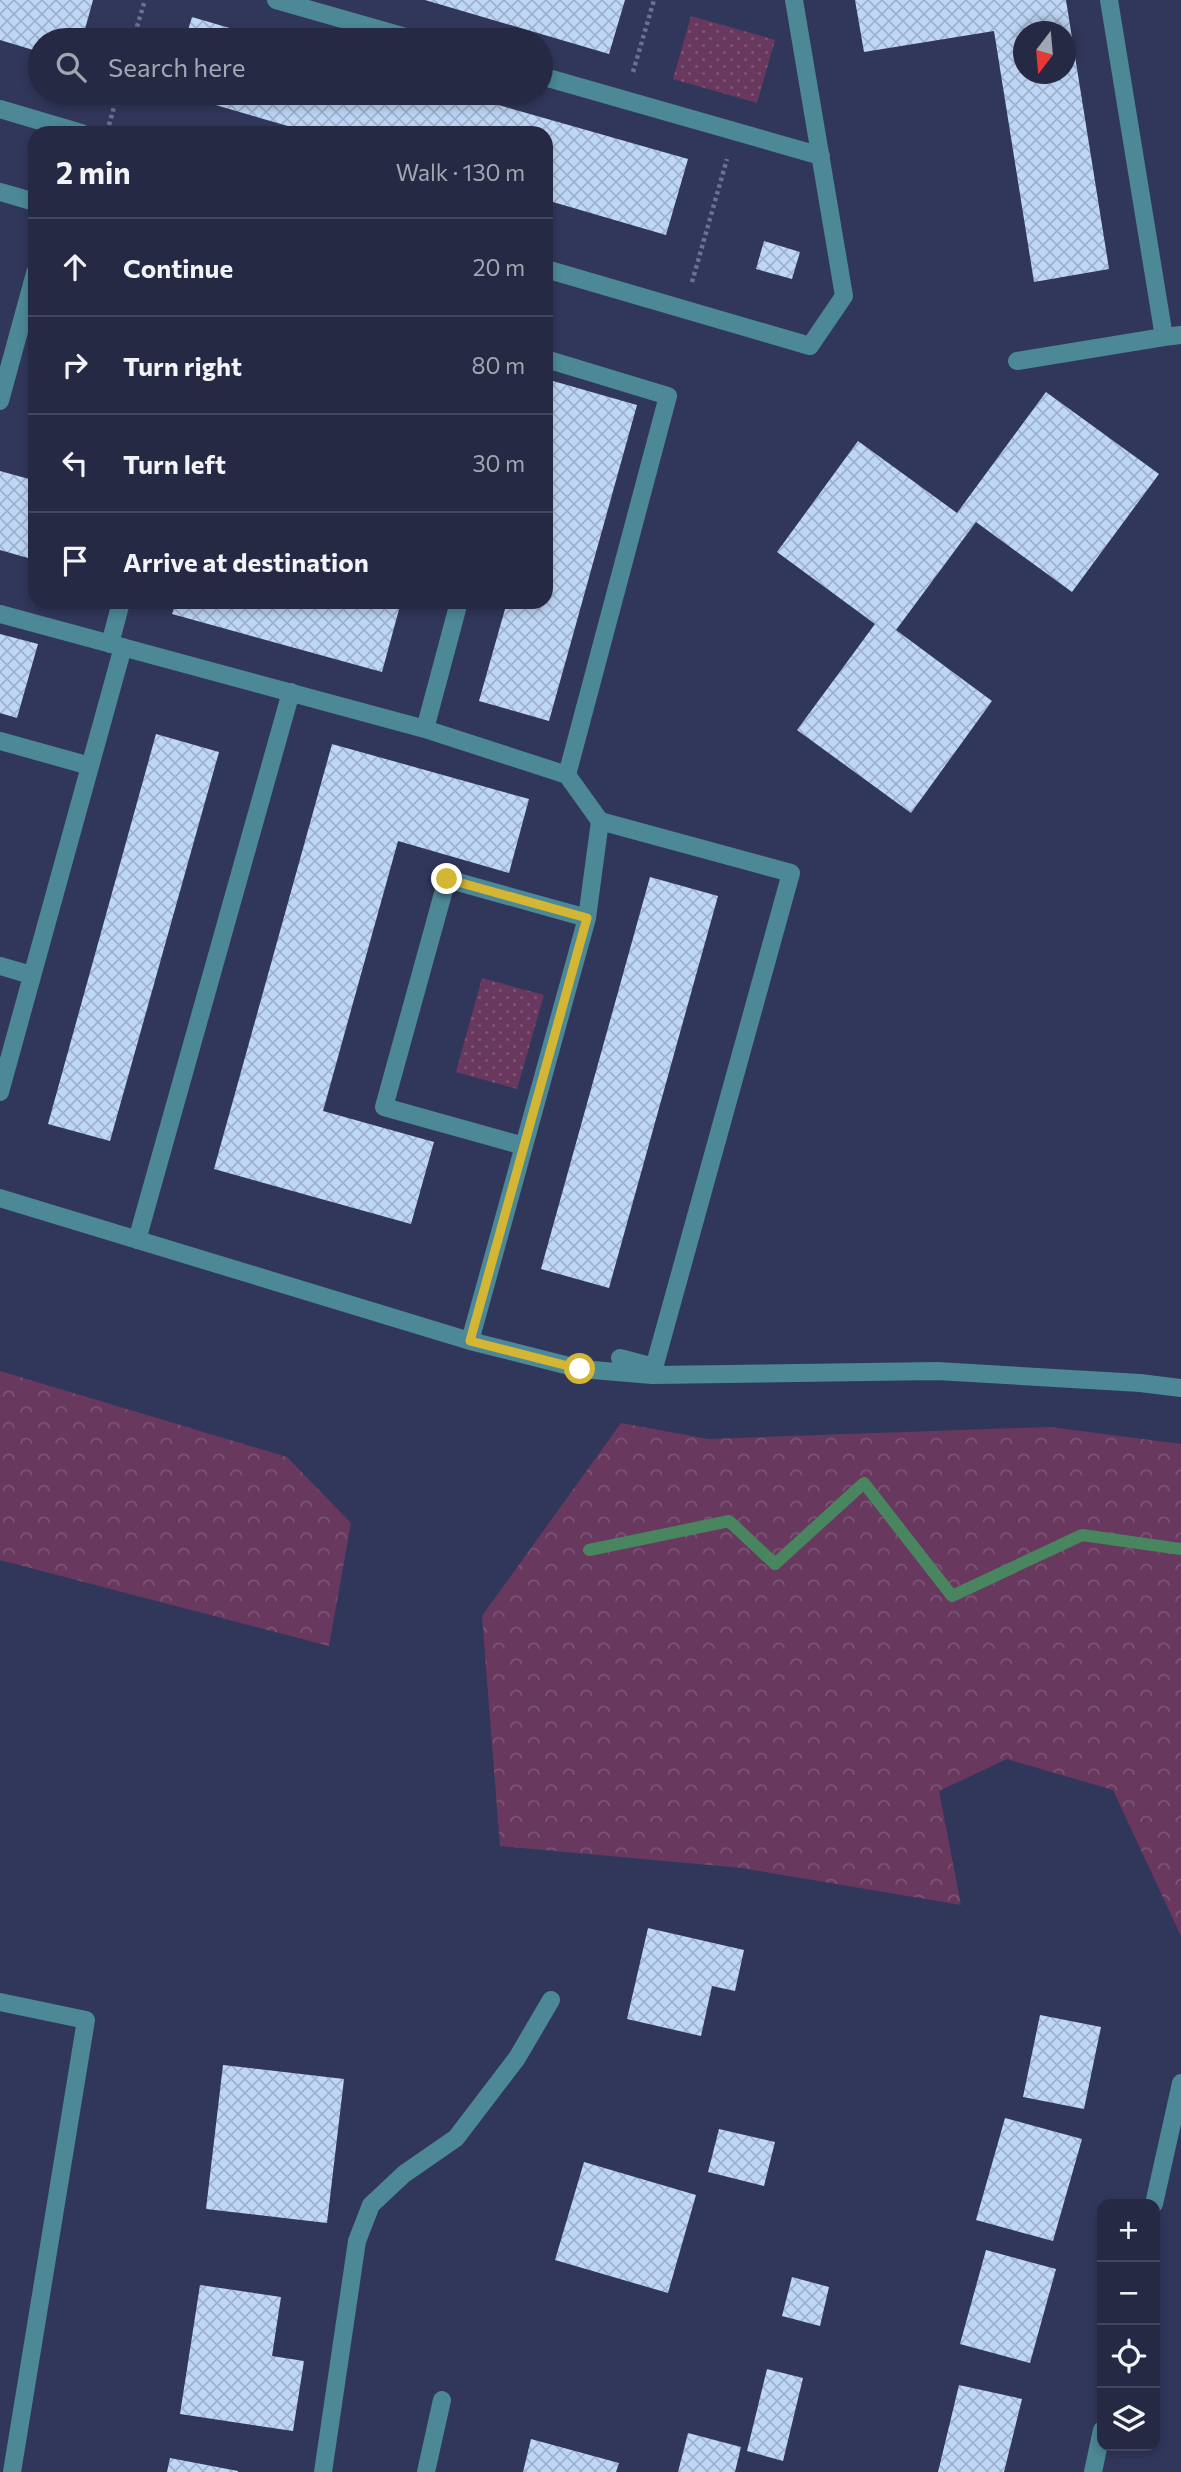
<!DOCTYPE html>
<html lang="en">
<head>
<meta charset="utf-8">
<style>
  body { margin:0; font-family:Commissioner,sans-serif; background:#2d314b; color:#f1f3f6 }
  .controls { position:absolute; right:21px; bottom:21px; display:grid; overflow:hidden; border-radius:14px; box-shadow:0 4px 10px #0003 }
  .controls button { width:63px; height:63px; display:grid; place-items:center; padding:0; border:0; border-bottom:2px solid #42455d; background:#252944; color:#f1f3f6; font:35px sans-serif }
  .compass { position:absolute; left:1013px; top:21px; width:63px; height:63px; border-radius:50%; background:#252944; box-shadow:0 4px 10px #0003; rotate:196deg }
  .stop { position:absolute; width:21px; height:21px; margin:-16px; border:5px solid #d4b635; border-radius:50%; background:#fff }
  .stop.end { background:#d4b635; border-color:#fff; box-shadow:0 2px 7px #0008 }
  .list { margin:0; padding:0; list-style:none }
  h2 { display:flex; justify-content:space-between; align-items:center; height:91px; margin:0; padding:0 28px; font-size:30px }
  h2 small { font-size:23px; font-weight:400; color:#a3a6b2 }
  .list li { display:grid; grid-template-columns:46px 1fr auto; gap:21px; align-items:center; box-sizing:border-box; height:98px; padding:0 28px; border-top:2px solid #42455d }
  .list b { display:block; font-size:26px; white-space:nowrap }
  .list em { font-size:23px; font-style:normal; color:#a3a6b2 }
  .icon { flex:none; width:38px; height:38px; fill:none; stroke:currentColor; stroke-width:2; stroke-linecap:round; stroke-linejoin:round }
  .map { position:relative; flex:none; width:1181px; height:2472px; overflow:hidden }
  .search { position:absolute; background:#252944; box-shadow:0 4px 10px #0003; left:28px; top:28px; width:525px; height:77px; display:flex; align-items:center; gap:18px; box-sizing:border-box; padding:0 24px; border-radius:38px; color:#a3a6b2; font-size:26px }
  .panel { position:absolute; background:#252944; box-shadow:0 4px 10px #0003; left:28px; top:126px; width:525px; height:483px; border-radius:21px }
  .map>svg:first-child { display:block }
  .forest { fill:url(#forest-crowns) }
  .park { fill:url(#park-dots) }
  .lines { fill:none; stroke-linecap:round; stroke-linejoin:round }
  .stream { stroke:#498660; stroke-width:12 }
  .building { fill:url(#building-cross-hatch); fill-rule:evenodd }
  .path { stroke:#6b7190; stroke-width:4.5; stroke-dasharray:3.5 3.5; stroke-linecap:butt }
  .minor { stroke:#4c8896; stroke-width:18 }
  .route { stroke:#d4b635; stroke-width:9 }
</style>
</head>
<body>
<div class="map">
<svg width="1181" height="2472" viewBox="0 0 1181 2472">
  <defs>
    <pattern id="forest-crowns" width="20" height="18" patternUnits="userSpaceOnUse" patternTransform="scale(1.75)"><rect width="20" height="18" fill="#68385e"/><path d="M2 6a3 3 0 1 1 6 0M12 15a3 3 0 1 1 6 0" fill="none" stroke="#7d5476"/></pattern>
    <pattern id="park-dots" width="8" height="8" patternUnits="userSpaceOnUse" patternTransform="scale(1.75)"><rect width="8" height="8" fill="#68385e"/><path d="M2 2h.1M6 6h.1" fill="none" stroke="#7d5476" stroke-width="1.8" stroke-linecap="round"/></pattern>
    <pattern id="building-cross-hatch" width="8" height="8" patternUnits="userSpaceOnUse" patternTransform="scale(1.75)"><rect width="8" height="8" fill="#bed7f7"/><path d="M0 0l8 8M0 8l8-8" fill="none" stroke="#9fb2cc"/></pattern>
  </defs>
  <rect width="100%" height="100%" fill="#31375b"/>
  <path class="forest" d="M0,1371L287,1457L351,1523L329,1646L0,1560Z
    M621,1423L708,1439L1050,1427L1181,1444V1936L1113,1790L1007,1759L939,1791L961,1905L742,1868L500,1846L482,1616Z"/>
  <path class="park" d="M691,16L775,40L757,103L673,79Z
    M482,978L544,995L517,1089L456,1072Z"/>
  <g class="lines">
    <path class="stream" d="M589,1550L729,1521L775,1564L864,1483L952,1596L1082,1535L1181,1549"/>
  </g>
  <path class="building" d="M0,0H93L82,40H40V52L0,40Z
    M425,0H625L609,54Z
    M855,0H1066L1109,269L1034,282L994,31L864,52ZM1024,32H1066V74H1024Z
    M192,17L270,40H185Z
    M174,93H456L688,159L666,235L546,200V133H312Z
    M764,241L800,252L792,279L756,269Z
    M546,379L637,405L549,721L479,701L507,602H546Z
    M1046,392L1159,474L1072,592L976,522L896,630L992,701L911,813L797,730L875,624L777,552L858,441L957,513Z
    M35,459V560L0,550V471L29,479Z
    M176,602H401L382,672L172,614Z
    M0,634L38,644L17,718L0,713Z
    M156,734L219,752L110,1141L48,1124Z
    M332,744L529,799L509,873L398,841L323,1111L434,1142L411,1224L214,1169Z
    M650,877L718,896L609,1288L541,1269Z
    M648,1928L744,1950L735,1991L712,1986L701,2036L627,2019Z
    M1040,2015L1101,2027L1084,2109L1023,2097Z
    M223,2065L344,2079L327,2223L206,2209Z
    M1005,2118L1082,2139L1053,2241L976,2220Z
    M719,2129L775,2142L764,2186L708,2172Z
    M584,2162L696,2195L668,2293L555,2260Z
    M986,2250L1056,2269L1030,2363L960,2344Z
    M792,2277L829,2287L820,2326L782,2316Z
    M200,2285L281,2297L272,2356L304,2361L293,2431L180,2414Z
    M767,2369L803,2378L783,2461L747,2451Z
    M959,2385L1022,2399L1004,2472H938Z
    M688,2433L741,2447L735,2472H678Z
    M531,2439L619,2463L616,2472H523Z
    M170,2458L238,2471V2472H167Z"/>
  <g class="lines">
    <path class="path" d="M133,40L145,0
      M633,72L654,0
      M109,125L118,93
      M692,282L727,159"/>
    <path class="minor" d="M276,0L416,40
      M1109,0L1164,337L1181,335
      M541,76L821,156
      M0,109L81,133
      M0,192L35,202
      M546,269L810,346L844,296L794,0
      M546,359L668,396L567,775
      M1017,361L1164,337
      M0,401L35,273
      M0,614L425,729L567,775L600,821
      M110,644L121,602
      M425,729L459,602
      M0,741L90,766
      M0,966L31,975
      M0,1092L123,647
      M524,1146L384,1107L447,879L587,918
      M0,1198L470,1341L581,1369L652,1375L937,1371L1140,1383L1181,1388
      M137,1240L291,692
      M470,1341L587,918L600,821L791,873L652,1375
      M620,1358L654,1367
      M0,2002L86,2020L12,2472
      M1154,2204L1181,2083
      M323,2472L357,2241L371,2205L404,2174L456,2138L517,2058L551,2000
      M426,2472L442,2400
      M1093,2472L1102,2430"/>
  </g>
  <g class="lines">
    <path class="route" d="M447,879L587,918L470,1341L580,1369"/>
  </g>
</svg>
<div class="controls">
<button>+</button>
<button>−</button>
<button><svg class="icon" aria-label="locate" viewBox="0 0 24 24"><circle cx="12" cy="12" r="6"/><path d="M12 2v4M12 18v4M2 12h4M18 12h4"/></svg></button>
<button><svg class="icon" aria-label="layers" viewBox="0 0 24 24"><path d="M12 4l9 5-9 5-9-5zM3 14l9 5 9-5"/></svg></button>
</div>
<svg class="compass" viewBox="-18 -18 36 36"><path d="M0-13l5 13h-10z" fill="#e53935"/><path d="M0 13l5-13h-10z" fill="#a3a6b2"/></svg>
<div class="stop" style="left:580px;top:1369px"></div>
<div class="stop end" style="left:447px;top:879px"></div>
<div class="search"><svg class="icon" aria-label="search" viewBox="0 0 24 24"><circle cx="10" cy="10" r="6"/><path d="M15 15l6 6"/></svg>Search here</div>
<section class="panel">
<h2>2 min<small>Walk · 130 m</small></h2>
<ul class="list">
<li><svg class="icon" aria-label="ahead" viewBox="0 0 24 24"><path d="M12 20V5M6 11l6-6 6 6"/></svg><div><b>Continue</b></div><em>20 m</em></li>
<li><svg class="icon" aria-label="right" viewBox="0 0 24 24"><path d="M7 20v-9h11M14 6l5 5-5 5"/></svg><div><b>Turn right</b></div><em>80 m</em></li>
<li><svg class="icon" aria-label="left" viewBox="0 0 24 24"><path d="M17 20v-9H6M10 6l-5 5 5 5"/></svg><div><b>Turn left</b></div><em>30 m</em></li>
<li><svg class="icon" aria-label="arrive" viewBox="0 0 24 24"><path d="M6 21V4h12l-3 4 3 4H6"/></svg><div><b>Arrive at destination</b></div></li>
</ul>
</section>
</div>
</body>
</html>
